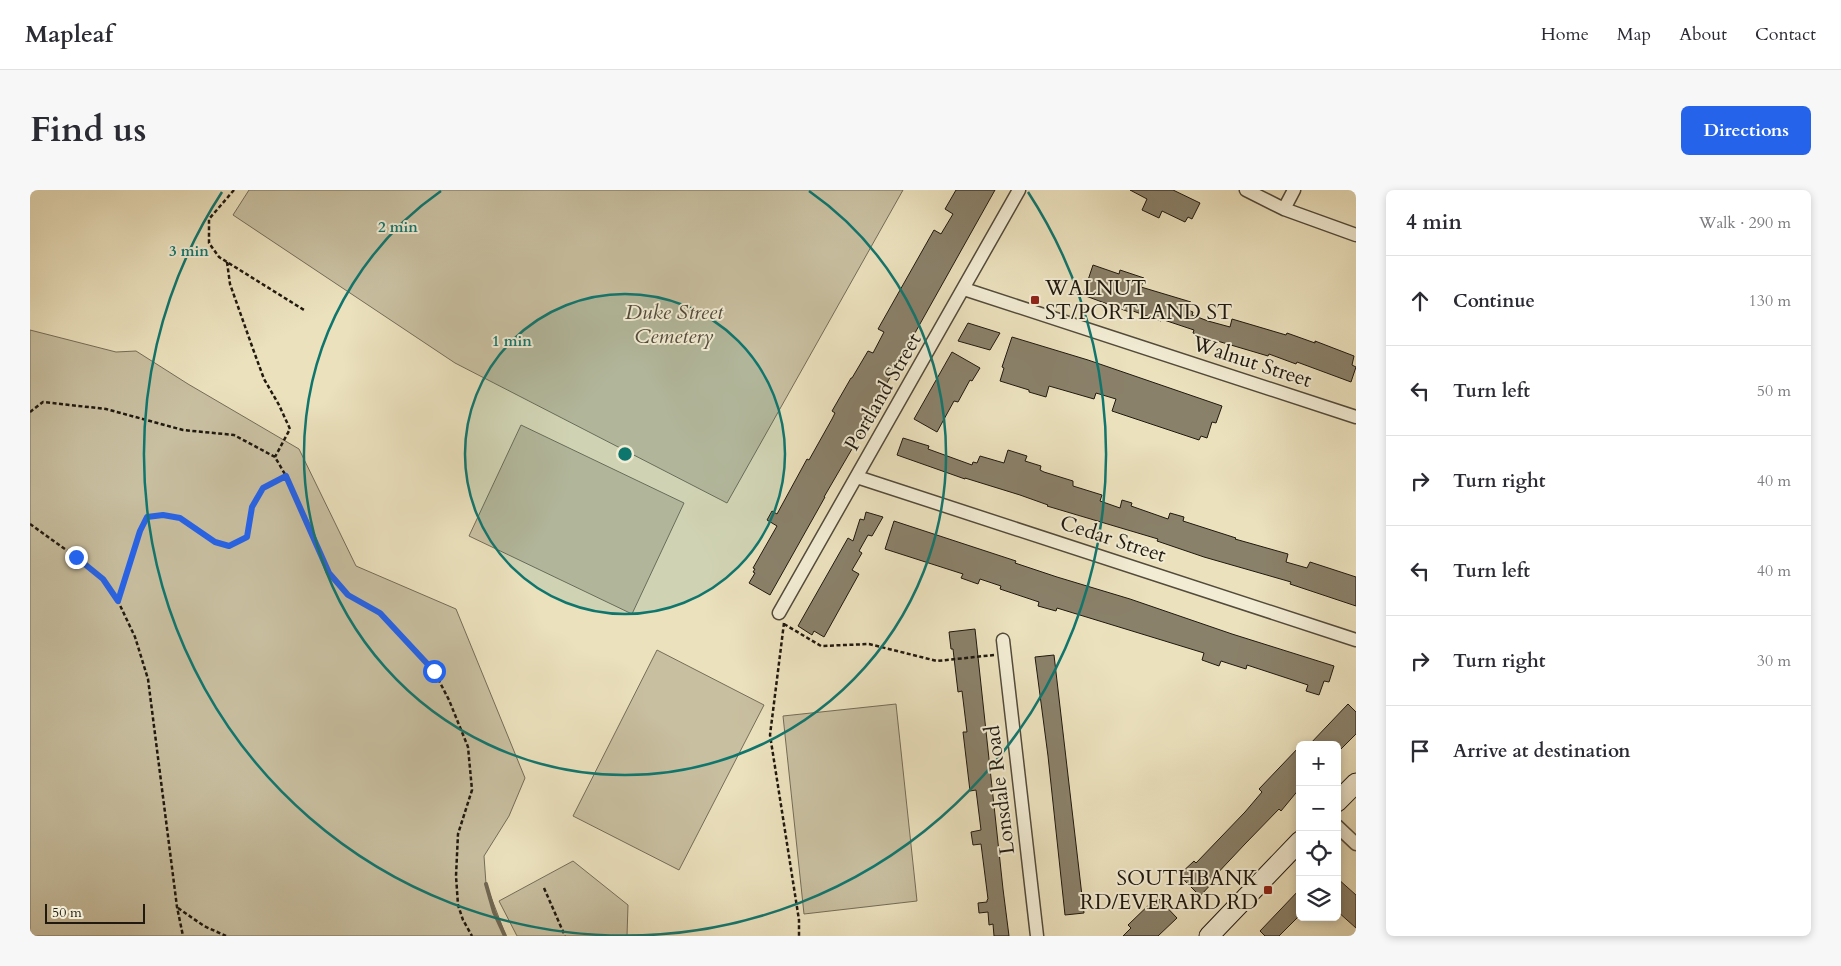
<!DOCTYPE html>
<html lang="en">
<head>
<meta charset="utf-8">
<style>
  body { margin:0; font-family:Cardo,serif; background:#f7f7f7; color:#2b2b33 }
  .controls { position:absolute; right:15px; bottom:15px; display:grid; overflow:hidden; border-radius:8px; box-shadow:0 2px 8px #0003 }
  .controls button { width:45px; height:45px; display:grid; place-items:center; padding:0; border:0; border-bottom:1px solid #e1e1e2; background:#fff; color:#2b2b33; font:25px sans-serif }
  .scale { position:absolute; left:15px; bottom:12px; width:100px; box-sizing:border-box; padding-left:5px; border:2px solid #201910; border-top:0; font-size:14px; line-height:18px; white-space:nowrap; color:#201910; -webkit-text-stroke:4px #f2ecd4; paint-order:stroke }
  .stop { position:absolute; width:15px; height:15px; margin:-11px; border:4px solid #2563eb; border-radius:50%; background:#fff }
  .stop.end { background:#2563eb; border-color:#fff; box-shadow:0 1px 5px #0008 }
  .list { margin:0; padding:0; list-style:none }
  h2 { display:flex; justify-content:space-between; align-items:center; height:65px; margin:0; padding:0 20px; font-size:21px }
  h2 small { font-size:16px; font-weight:400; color:#7c7c81 }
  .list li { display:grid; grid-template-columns:32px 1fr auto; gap:15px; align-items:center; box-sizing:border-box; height:90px; padding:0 20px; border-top:1px solid #e1e1e2 }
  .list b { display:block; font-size:19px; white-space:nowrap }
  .list em { font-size:16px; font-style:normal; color:#7c7c81 }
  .icon { flex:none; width:28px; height:28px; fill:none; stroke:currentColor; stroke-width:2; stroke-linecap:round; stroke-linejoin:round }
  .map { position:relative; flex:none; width:1326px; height:746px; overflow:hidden; border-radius:8px }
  header { display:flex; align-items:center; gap:30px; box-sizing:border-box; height:70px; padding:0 25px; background:#fff; border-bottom:1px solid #e1e1e2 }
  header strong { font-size:24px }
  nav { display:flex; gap:28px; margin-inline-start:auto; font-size:18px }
  .intro { display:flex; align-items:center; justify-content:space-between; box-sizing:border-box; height:120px; padding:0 30px }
  h1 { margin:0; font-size:35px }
  .button { padding:12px 22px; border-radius:8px; background:#2563eb; color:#fff; font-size:18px; font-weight:700 }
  main { display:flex; gap:30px; padding:0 30px }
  aside { flex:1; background:#fff; border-radius:8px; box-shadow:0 2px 8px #0003 }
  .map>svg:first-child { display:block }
  .green { fill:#c8bfa0; stroke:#746c58 }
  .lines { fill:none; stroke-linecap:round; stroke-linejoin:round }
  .stream { stroke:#706854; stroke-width:4 }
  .building { fill:#8a816a; stroke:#201910 }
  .street-casing { stroke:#534b3b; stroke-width:15 }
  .secondary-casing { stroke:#201910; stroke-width:21 }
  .path { stroke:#201910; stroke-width:2.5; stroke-dasharray:4 2.5; stroke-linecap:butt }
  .street { stroke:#f2ecd4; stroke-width:12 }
  .secondary { stroke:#f2ecd4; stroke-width:19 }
  .route { stroke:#2563eb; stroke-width:6 }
  .ring { fill:none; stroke:#0f766e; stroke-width:2.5 }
  .poi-dot { fill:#8f2418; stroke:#f2ecd4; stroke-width:2 }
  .labels { text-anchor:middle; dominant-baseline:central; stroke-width:4; stroke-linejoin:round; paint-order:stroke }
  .poi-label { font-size:21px; fill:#201910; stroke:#f2ecd4; text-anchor:start }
  .park-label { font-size:21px; font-style:italic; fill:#524b3b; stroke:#f2ecd4 }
  .street-label { font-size:21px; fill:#201910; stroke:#f2ecd4 }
  .centre { fill:#0f766e; stroke:#f2ecd4; stroke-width:2.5 }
  .ring-label { font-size:15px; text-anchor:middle; font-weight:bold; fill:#0f766e; stroke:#f2ecd4; stroke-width:4; stroke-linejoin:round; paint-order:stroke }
</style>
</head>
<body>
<header>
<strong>Mapleaf</strong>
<nav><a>Home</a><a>Map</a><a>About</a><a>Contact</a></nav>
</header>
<div class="intro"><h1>Find us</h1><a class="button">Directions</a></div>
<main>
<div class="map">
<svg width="1326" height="746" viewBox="0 0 1326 746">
  <rect width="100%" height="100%" fill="#ebe1bd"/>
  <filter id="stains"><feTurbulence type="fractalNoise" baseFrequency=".004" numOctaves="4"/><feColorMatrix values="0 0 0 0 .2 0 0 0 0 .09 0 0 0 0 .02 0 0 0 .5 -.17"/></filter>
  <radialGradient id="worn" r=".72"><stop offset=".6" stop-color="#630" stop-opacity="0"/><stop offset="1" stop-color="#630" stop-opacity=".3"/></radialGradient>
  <path class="green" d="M219,0H873L697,313L425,173L203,25Z
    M0,140L86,162L106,161L158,194L269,259L326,376L426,419L495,588L479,626L454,666L456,694L476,746H0Z
    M491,235L654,313L602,424L439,346Z
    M627,460L734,515L649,680L543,626Z
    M866,514L887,711L774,724L753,526Z
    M543,671L598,715L597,746H487L469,711Z"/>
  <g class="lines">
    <path class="stream" d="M456,694L464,722L475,746"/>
  </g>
  <path class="building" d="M926,0H965L853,200L855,201L840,228L794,307H795L740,405L719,393L725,383L723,382L725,379L723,378L747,336L737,330L742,321L747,324L777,269L779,270L802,229L805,223L802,221L821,188H822L838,161L843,163L854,142L848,139L904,40L911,44L923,24L915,19Z
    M1100,0H1143L1170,13L1162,29L1158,27L1155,32L1132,21L1129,28L1112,20L1117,9Z
    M1063,75L1089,84L1090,80L1114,88L1111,97L1161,112L1158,120L1163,122L1162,125L1178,131L1200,137L1202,129L1256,145L1257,143L1285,153V151L1324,166L1322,175L1326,177L1321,192L1267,172L1266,174L1239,164L1238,166L1184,150L1163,143L1164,140L1131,129V131L1103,121L1102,123L1053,105Z
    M938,133L970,143L960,160L928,151Z
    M982,147L1058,170L1192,216L1186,233L1182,232L1177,248L1171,246L1169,250L1082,221L1086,209L1066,203L1064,209L1019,196L1016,207L999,202V200L970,191L974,178L972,177Z
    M922,162L950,178L942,191L940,190L928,212L924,211L907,242L884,229Z
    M873,248L899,256L898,259L942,275L943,272L947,273L950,266L974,273L978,260L997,266L995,271L1011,276L1010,280L1014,282L1043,291V296L1072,305L1070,311L1090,318L1092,310L1102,313L1101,316L1138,329L1140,323L1154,327L1153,331L1206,348L1205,349L1258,364L1256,372L1277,378L1280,372L1326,387V416L1260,394L1261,392L1174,367L1127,351L1128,349L1017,316L1018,315L990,305L935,288V289L867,265Z
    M836,322L853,327L842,346L838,345L829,361L832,363L822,380L829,384L794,447L784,441L782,445L768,436L818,348L823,351L830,329L834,330Z
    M864,331L986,371L985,373L1027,387L1100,409L1202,444L1304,476L1299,492L1294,491L1289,505L1276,501L1278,495L1217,475L1216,479L1191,471L1189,476L1172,470L1174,463L1027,418L1026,421L1008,416L1009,412L970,399L971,396L950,389L948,394L931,388L933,384L855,359Z
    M945,439L973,699L979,746H964L963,734L959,735L958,722L949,723L948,713L957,712V710L958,709L951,654L943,655L941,642L951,640L946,600L940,601L933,542H937L932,501L928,502L923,459H921L919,442Z
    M1024,465L1054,723L1035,725L1018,566L1005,467Z
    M1318,514L1326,522V544L1307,563V555H1279Z
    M1270,556V598L1251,621L1249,619L1215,654L1183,688L1185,690L1170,706L1149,685L1164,671L1166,673L1215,622L1232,602L1229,599Z
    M1307,688L1326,705V738L1307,721Z
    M1270,699V725L1249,746H1235L1230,741Z
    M1127,707L1147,728L1128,746H1093L1101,738L1098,735Z"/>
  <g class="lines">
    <g class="street-casing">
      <path id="street" d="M1216,0L1254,19L1326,45
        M1254,19L1264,0
        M934,99L1326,227
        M827,287L1326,450
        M749,423L989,0
        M973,450L1007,746
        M1307,636L1326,654"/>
    </g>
    <g class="secondary-casing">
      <path id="secondary" d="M1307,612L1326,593
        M1179,746L1270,651"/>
    </g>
    <path class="path" d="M204,0L179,29V53L189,67L274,120
      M197,72L200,94L223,159L234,189L249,215L260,239L245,267
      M0,222L13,212L76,219L153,240L204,245L245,267L256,286L299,383L318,405L350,423L357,429L404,481L419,510L438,557L442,600L428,644L426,686L428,715L433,730L442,746
      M0,334L46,367L73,389L88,411L105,447L118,489L147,717L153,746
      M88,411L110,341L117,327L133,325L150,328L185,352L199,356L217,347L222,317L233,298L256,286
      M754,433L740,545L769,730V746
      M754,434L791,456L839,454L907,471L964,465
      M514,698L535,746
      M148,718L174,736L196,746"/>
    <use href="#street" class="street"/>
    <use href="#secondary" class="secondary"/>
  </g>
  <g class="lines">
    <path class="route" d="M46,367L73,389L88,411L110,341L117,327L133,325L150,328L185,352L199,356L217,347L222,317L233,298L256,286L299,383L318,405L350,423L404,481"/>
  </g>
  <circle cx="595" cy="264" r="160" fill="#0f766e" fill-opacity=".12"/>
  <g class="ring">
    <circle cx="595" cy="264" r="160"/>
    <path d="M779 1A321 321 0 1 1 411 1"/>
    <path d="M998 2A481 481 0 1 1 192 2"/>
  </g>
  <g class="poi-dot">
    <rect x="1000" y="105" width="10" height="10" rx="2.5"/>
    <rect x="1233" y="695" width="10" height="10" rx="2.5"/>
  </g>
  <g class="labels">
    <g class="poi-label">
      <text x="1015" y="98">WALNUT<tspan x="1015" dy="24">ST/PORTLAND ST</tspan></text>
      <text x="1228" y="688" text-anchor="end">SOUTHBANK<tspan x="1228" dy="24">RD/EVERARD RD</tspan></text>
    </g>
    <g class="park-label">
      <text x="644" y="122">Duke Street<tspan x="644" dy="24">Cemetery</tspan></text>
    </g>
    <g class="street-label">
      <text transform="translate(1222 172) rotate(18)">Walnut Street</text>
      <text transform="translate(853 202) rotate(-60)">Portland Street</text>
      <text transform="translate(1083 349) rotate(18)">Cedar Street</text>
      <text transform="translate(970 600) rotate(-97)">Lonsdale Road</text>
    </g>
  </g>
  <circle cx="595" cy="264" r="8" class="centre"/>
  <g class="ring-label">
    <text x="368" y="42">2 min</text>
    <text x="159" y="66">3 min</text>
    <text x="482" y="156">1 min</text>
  </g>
  <rect width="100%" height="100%" filter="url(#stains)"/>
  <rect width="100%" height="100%" fill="url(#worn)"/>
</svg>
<div class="controls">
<button>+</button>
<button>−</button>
<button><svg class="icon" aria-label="locate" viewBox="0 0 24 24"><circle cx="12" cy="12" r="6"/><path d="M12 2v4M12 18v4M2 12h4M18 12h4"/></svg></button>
<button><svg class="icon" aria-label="layers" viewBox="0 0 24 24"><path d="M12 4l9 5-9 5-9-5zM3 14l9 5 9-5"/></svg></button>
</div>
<div class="scale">50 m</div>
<div class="stop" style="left:404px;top:481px"></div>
<div class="stop end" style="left:46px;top:367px"></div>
</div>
<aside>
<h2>4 min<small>Walk · 290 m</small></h2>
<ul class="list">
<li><svg class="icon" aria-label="ahead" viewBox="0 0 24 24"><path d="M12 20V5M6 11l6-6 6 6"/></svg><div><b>Continue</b></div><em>130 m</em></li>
<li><svg class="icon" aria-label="left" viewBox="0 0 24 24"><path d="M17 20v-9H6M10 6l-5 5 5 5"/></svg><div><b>Turn left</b></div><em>50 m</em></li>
<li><svg class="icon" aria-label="right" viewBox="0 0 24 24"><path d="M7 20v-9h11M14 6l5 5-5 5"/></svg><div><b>Turn right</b></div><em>40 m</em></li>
<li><svg class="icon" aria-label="left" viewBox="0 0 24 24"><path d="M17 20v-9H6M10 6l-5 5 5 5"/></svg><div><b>Turn left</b></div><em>40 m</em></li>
<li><svg class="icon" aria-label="right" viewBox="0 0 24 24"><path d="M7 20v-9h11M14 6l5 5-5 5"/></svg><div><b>Turn right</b></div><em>30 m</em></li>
<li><svg class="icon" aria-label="arrive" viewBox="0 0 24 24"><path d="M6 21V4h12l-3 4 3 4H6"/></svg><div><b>Arrive at destination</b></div></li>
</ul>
</aside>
</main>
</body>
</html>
